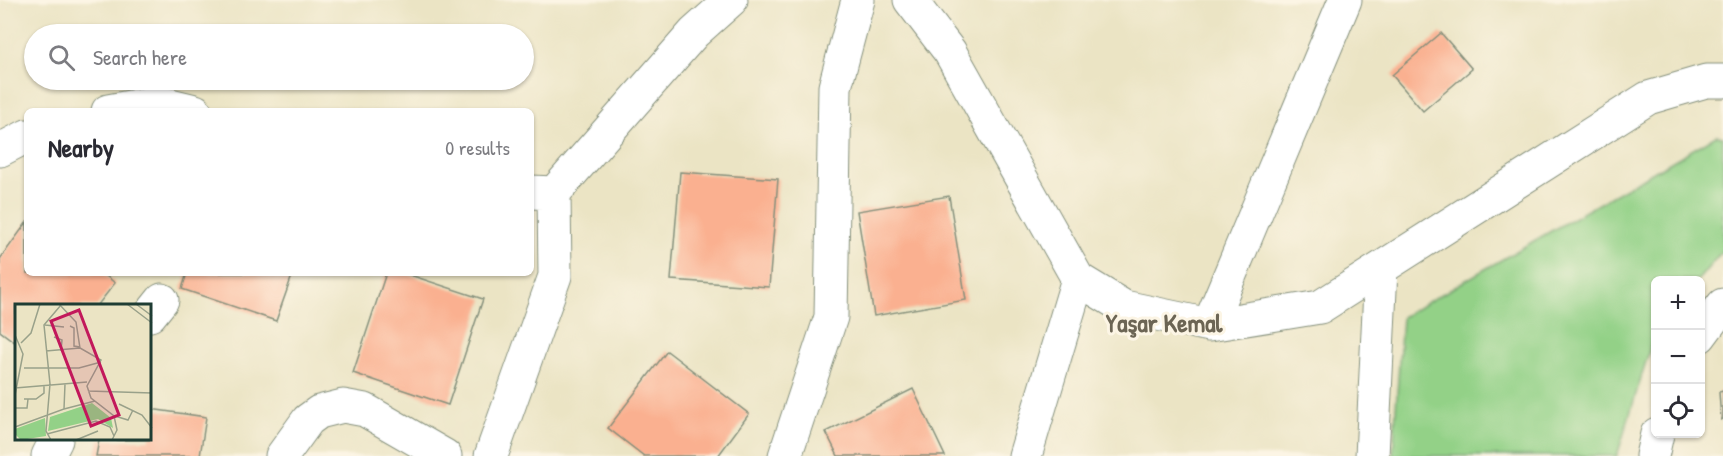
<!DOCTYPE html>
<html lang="en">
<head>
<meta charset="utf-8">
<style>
  body { margin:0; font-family:"Patrick Hand",sans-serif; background:#f7f7f7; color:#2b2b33 }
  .controls { position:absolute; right:18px; bottom:18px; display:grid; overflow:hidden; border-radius:9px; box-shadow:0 2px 4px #0004 }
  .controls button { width:54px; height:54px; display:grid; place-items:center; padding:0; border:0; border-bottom:2px solid #e1e1e2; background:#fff; color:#2b2b33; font:30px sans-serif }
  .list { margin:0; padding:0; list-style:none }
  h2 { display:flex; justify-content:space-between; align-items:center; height:78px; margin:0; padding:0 24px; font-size:26px }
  h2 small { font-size:20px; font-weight:400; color:#7c7c81 }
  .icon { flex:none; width:33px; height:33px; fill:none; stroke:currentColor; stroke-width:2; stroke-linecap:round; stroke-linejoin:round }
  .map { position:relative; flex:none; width:1723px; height:456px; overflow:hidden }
  .search { position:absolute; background:#fff; box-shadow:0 2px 4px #0004; left:24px; top:24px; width:510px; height:66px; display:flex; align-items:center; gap:15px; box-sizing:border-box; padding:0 21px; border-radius:33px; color:#7c7c81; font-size:22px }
  .panel { position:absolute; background:#fff; box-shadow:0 2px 4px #0004; left:24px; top:108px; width:510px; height:168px; border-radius:9px }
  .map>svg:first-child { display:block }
  .green { fill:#93d187; stroke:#59875e; stroke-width:1.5 }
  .building { fill:#fab090 }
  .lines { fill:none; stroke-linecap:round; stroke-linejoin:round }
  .minor-casing { stroke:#85907c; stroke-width:35 }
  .minor { stroke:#fff; stroke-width:33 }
  .labels { text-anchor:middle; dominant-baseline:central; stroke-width:6; stroke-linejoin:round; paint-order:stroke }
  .district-label { font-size:26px; font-weight:bold; fill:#6c6554; stroke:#fcf5e5 }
  .inset-road { fill:none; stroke:#99a18a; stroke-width:1.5 }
  .view { fill:#c2185b; fill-opacity:0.15; stroke:#c2185b; stroke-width:3 }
  .inset-edge { fill:none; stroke:#1f3d34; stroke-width:3 }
</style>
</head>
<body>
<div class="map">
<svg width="1723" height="456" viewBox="0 0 1723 456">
  <rect width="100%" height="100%" fill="#fcf5e5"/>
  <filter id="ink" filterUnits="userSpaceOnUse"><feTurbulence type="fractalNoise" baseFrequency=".0167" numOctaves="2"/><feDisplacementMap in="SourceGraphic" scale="12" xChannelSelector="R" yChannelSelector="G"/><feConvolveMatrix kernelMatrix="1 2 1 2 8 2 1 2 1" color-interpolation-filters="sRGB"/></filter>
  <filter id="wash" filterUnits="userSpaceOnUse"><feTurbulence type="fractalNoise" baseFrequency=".008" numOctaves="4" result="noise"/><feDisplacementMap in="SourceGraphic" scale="24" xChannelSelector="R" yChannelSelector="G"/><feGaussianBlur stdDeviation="1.35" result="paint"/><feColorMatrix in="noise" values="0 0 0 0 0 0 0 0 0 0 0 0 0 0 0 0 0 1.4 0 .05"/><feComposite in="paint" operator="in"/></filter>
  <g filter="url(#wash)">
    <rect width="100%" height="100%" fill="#ebe4c4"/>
    <path class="green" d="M1716,136L1723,137V250L1698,280H1656L1655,332L1617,456H1393L1402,317Z"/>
    <g id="blocks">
      <path class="building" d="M1441,33L1472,69L1423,111L1392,75Z
        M680,172L778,179L769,287L671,280Z
        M949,196L966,300L874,316L857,211Z
        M27,222V273H102L115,283L97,306H16V343L0,331V259Z
        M187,273H293L276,321L182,289Z
        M386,273H404L483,299L448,405L353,373Z
        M667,351L749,414L718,456H644L608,428Z
        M913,389L945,456H838L826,432Z
        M1723,391V419L1721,420L1719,392Z
        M150,409L206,417L200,456H96L99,440H150Z"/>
    </g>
  </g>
  <g filter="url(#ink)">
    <use href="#blocks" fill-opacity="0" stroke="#85907c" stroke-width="1.5"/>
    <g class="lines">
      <g class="minor-casing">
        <path id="minor" d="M910,0L950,52L1078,279L1124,307L1209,325L1320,307L1648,98L1706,81H1723
          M108,111L158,102L195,111
          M0,150L27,136
          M531,192L554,193L694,33L731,0
          M150,315L162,300
          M1209,325L1345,0
          M1700,336L1723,305
          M48,456L56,440
          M282,456L308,420L319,412L343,406L365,410L445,456
          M491,456L555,276L554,193
          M785,456L831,317L835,87L858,0
          M1025,456L1078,279
          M1372,456L1381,269
          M1652,456L1657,434"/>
      </g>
      <use href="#minor" class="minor"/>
    </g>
  </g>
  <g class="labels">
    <g class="district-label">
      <text x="1164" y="322">Yaşar Kemal</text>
    </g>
  </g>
  <g transform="translate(15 304)">
    <rect width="136" height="136" fill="#ebe4c4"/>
    <path d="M77,99L96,114L98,124L83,115L33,127L35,113ZM30,114L31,132L6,136L0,130V125Z" fill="#93d187"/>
    <path class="inset-road" d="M44,0L61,18L65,44L86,56L72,82L76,94L99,112L102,126L97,136M112,0L137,19M121,0L137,12M30,21L49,23M55,22L59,24V42L65,43M0,31L8,50L0,91M39,33L47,36L46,47M6,39L16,29L25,0M31,47L65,44M9,64H64L86,58M0,84L72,78M73,87L137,89M9,95H21L29,89V82M104,100L127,111L137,124M0,104H12L13,95M49,105L80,97M100,112L113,116L118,106M0,123L49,105L50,80M32,130L81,117L95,123L99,132M36,136L31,127L35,80L29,21L46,1M61,136L83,127"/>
    <path class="view" d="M64,6L104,111L76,122L36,17Z"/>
    <rect width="136" height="136" class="inset-edge"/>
  </g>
</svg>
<div class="controls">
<button>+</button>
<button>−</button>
<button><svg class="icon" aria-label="locate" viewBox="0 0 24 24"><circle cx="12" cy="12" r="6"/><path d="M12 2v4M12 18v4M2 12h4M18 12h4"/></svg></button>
</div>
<div class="search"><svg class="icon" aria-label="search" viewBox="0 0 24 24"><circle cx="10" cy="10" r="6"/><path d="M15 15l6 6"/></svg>Search here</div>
<section class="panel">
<h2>Nearby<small>0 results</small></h2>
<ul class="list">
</ul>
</section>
</div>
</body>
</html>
